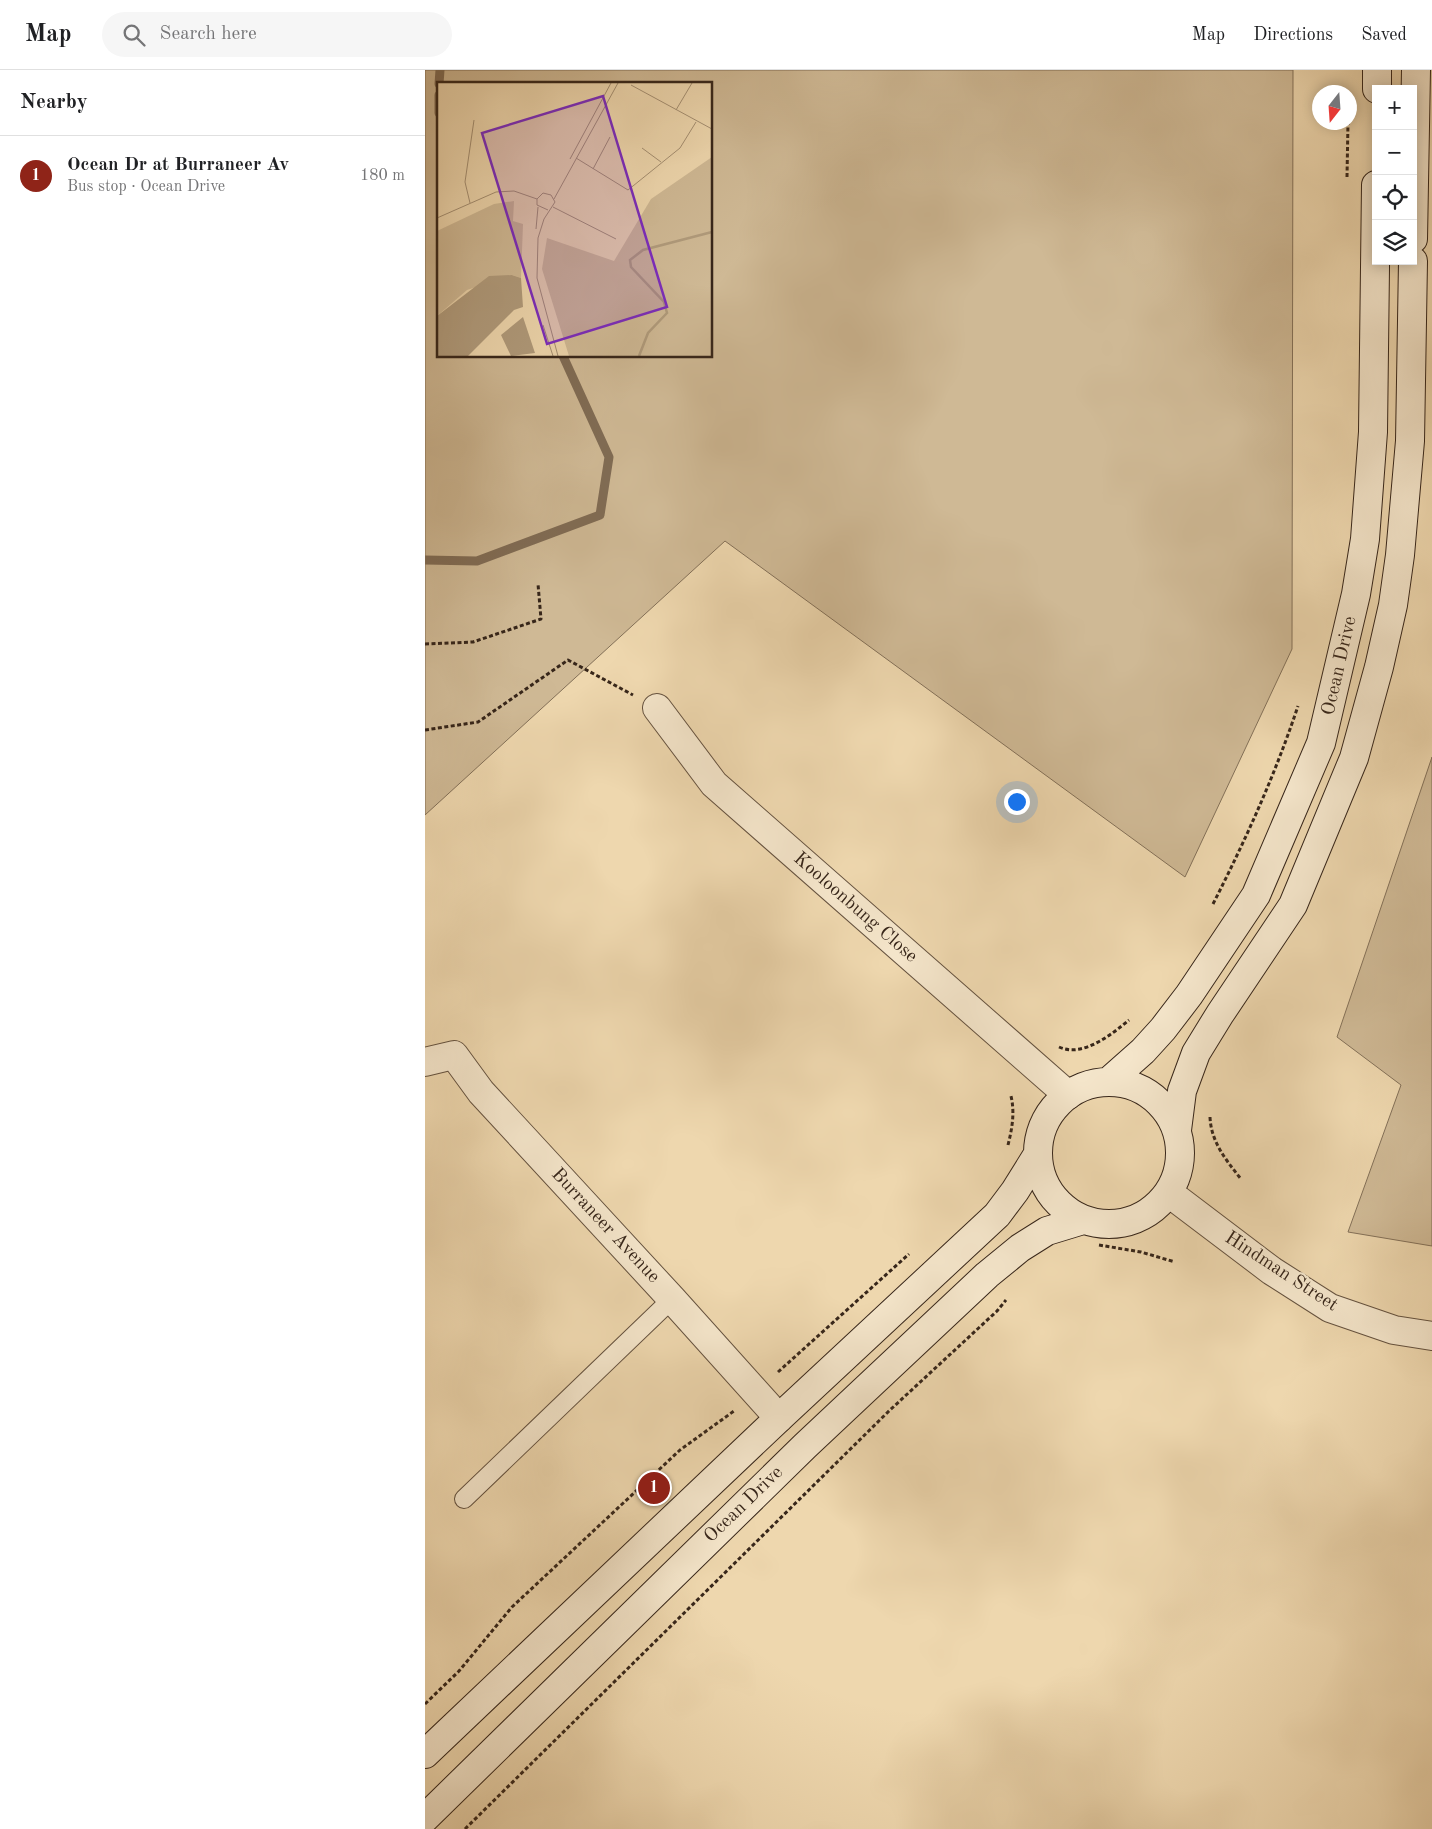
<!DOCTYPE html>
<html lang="en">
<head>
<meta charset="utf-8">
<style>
  body { margin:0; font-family:"Old Standard TT",serif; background:#f6f6f6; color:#202124 }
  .controls { position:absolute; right:15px; top:15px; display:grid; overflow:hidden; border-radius:0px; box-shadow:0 2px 12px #0003 }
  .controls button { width:45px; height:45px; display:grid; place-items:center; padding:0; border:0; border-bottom:1px solid #e0e0e0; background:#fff; color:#202124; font:25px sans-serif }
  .compass { position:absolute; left:887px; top:15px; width:45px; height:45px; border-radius:50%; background:#fff; box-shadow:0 2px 12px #0003; rotate:197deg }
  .you { position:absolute; left:591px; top:731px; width:18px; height:18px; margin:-12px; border:4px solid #fff; border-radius:50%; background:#1a73e8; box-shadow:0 0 0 8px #1a73e833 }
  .badge { display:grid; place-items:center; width:32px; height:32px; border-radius:50%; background:#8f2418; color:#fff; font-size:16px; font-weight:700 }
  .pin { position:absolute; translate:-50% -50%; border:2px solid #fff; box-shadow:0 1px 5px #0006 }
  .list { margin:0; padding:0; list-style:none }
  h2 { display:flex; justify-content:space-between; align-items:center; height:65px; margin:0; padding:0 20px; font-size:21px }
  h2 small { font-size:16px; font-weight:400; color:#757577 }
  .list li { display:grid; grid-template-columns:32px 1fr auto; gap:15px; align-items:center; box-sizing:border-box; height:80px; padding:0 20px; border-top:1px solid #e0e0e0 }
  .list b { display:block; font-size:19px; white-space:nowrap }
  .list p { margin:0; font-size:16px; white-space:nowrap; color:#757577 }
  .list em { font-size:16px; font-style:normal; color:#757577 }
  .icon { flex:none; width:28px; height:28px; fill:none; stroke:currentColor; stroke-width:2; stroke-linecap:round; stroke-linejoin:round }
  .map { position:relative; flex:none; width:1007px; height:1759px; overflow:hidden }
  header { display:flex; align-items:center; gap:30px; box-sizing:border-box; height:70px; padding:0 25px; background:#fff; border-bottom:1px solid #e0e0e0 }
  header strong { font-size:24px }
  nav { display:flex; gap:28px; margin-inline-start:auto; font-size:18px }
  .search { width:350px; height:45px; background:#f6f6f6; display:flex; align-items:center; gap:12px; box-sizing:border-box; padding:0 18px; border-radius:28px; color:#757577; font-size:19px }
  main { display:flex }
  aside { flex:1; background:#fff }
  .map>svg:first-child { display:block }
  .green { fill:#cfb995; stroke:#837058; fill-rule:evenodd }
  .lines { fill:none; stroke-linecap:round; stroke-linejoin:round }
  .stream { stroke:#806c55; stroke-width:9 }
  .service-casing { stroke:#65523f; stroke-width:20 }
  .minor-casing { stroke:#65523f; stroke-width:30 }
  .tertiary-casing { stroke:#65523f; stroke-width:30 }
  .secondary-casing { stroke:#37261a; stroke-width:30 }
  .path { stroke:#37261a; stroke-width:3; stroke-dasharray:4 2.5; stroke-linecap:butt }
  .service { stroke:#f4e5ca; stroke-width:18 }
  .minor { stroke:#f4e5ca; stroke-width:28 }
  .tertiary { stroke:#f4e5ca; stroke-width:28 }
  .secondary { stroke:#f4e5ca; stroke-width:28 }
  .labels { text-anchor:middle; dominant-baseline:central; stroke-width:4.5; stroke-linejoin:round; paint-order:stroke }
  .street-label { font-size:19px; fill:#37261a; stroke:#f4e5ca }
  .inset-river { fill:none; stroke:#b09b7c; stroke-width:2.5 }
  .inset-road { fill:none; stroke:#a59073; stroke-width:1 }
  .view { fill:#7b2cbf; fill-opacity:0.15; stroke:#7b2cbf; stroke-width:2.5 }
  .inset-edge { fill:none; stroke:#37261a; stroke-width:2.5 }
</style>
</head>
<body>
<header>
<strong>Map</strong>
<div class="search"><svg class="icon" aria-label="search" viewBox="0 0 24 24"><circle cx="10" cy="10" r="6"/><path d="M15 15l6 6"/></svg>Search here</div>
<nav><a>Map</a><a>Directions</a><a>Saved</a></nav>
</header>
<main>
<aside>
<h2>Nearby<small></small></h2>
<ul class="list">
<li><span class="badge">1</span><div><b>Ocean Dr at Burraneer Av</b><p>Bus stop · Ocean Drive</p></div><em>180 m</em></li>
</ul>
</aside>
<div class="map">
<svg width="1007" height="1759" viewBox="0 0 1007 1759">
  <rect width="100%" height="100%" fill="#eed7ae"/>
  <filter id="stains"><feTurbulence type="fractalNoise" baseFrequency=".004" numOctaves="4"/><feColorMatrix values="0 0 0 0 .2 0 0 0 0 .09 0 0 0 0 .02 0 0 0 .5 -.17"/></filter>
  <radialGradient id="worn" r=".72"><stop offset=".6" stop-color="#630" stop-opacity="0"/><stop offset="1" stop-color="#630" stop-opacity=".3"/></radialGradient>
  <path class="green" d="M0,0H868L867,579L760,807L300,471L0,745ZM14,14H286V286H14Z
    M1007,687V1176L923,1162L976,1015L912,967Z"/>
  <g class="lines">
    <path class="stream" d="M14,14L15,0
      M14,25V43
      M0,490L52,491L175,445L184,387L138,286"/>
    <g class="service-casing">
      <path id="service" d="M39,1429L247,1229"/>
    </g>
    <g class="minor-casing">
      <path id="minor" d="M232,638L289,714L643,1025
        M0,992L29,985L56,1022L247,1229L354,1348"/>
    </g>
    <g class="tertiary-casing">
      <path id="tertiary" d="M744,1123L847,1201L905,1238L969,1260L1007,1266"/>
    </g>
    <g class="secondary-casing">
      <path id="secondary" d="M952,19V0
        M988,169L991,0
        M683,1012L718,981L738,959L764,925L831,825L896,673L931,524L940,469L948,362L951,115
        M613 1083a71 71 0 1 1 142 0a71 71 0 1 1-142 0Z
        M752,1060L757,1021L771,983L795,944L868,835L929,688L954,597L968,535L975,485L985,371L988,191
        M0,1684L354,1348L572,1145L590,1121L613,1084
        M0,1748L380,1376L562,1205L595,1178L622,1161L658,1150"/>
    </g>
    <path class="path" d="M922,107L923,52
      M0,574L48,572L116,549L113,514
      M0,660L53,652L143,590L208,625
      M788,834C821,769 850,705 873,636
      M634,977C658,988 687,964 704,950
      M785,1047C786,1072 801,1090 816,1109
      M583,1075C587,1059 590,1043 586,1026
      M674,1175L716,1182L750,1192
      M353,1302L484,1184
      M0,1634L34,1601L87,1537L255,1380L309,1341
      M40,1759L465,1340L572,1241L581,1230"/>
    <use href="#service" class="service"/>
    <use href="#minor" class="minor"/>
    <use href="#tertiary" class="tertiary"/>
    <use href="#secondary" class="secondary"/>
  </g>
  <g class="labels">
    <g class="street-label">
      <text transform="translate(915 596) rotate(-77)">Ocean Drive</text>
      <text transform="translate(430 838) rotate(41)">Kooloonbung Close</text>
      <text transform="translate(180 1156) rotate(47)">Burraneer Avenue</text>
      <text transform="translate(856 1202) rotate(33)">Hindman Street</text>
      <text transform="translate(319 1435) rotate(-44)">Ocean Drive</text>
    </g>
  </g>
  <g transform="translate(12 12)">
    <rect width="275" height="275" fill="#eed7ae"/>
    <path d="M275,75V274H132L105,187L110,156L177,179L214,117ZM77,119L76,139L86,142L84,196L75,193L30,208L0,234V149L57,122Z" fill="#cfb995"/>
    <path d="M75,193L84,196L86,225L77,228L31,274H0V234L52,194ZM86,235L98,271L74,274L64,253Z" fill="#b09b7c"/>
    <path class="inset-river" d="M202,274L211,251L230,231L227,220L194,185L193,178L206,168L275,150"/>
    <path class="inset-road" d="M194,3L275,47M239,28L255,1M205,66L224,80M139,76L191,108L243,66L259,40M133,77L174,1M156,87L173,55M117,117L181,1M33,121L28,100L37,38M116,125L179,157M111,128L100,123V117L106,111L114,113L118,120L107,137L101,156L100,196L121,274M0,136L59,110L77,109L100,117M99,147L101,125M106,243L116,274"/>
    <path class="view" d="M166,14L230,225L110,262L45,51Z"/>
    <rect width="275" height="275" class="inset-edge"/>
  </g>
  <rect width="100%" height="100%" filter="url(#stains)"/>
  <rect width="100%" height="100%" fill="url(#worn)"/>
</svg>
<div class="controls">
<button>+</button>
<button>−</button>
<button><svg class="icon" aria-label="locate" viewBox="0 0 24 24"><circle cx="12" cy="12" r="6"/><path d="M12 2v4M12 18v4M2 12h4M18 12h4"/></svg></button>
<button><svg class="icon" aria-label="layers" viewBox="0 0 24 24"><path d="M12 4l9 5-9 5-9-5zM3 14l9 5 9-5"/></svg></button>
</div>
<svg class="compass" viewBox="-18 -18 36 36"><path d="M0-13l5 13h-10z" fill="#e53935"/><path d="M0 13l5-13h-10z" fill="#757577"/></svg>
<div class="you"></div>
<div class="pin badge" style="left:229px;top:1418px">1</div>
</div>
</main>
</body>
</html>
